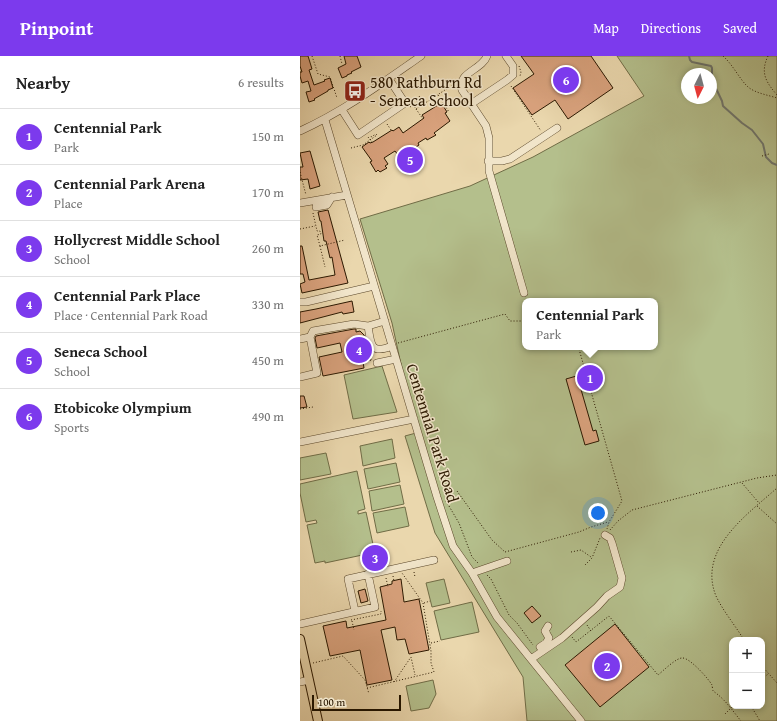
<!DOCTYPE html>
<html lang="en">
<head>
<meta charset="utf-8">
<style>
  body { margin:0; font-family:"Gentium Book Plus",serif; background:#f2f2f2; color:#222 }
  .controls { position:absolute; right:12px; bottom:12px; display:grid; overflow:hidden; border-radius:8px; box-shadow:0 2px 6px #0003 }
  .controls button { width:36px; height:36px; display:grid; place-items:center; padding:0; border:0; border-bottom:1px solid #e0e0e0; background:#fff; color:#222; font:20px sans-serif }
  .compass { position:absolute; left:381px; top:12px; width:36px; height:36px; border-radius:50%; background:#fff; box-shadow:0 2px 6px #0003; rotate:186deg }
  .scale { position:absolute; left:12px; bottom:10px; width:89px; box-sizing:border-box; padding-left:4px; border:2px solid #2b1800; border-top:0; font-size:11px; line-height:14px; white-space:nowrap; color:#2b1800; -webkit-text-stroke:3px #f1e5ca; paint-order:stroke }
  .you { position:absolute; left:298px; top:457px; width:14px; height:14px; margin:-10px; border:3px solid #fff; border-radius:50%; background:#1a73e8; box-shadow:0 0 0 6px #1a73e833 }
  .badge { display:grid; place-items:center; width:26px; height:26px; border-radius:50%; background:#7c3aed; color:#fff; font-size:13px; font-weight:700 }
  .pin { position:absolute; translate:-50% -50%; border:2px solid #fff; box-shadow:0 1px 4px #0006 }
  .popup { position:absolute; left:222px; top:242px; width:136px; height:52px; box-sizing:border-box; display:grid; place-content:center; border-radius:8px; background:#fff; filter:drop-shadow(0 1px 3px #0005); font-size:13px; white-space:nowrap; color:#767676 }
  .popup b { font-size:15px; color:#222 }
  .popup::after { content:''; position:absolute; left:50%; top:100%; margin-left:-8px; border:8px solid transparent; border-top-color:#fff }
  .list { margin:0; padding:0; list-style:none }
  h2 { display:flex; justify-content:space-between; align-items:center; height:52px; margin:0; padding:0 16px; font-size:17px }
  h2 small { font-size:13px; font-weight:400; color:#767676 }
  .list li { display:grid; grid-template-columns:26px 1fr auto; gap:12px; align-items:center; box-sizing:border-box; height:56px; padding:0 16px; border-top:1px solid #e0e0e0 }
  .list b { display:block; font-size:15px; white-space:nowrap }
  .list p { margin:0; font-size:13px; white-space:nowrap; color:#767676 }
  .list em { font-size:13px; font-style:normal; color:#767676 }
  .map { position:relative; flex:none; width:477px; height:665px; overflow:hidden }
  header { display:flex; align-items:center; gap:24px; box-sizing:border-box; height:56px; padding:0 20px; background:#7c3aed; color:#fff }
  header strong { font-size:19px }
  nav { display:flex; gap:22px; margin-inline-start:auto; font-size:14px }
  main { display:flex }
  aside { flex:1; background:#fff }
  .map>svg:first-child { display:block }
  .green { fill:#b4bf8c; stroke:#706c46; fill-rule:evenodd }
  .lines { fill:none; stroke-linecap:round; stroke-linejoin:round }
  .stream { stroke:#70776e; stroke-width:2 }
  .building { fill:#d9a27d; stroke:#2b1800 }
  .minor-casing { stroke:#5b482b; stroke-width:8 }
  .major-casing { stroke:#2b1800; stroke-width:10 }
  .path { stroke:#2b1800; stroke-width:1; stroke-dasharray:1 2; stroke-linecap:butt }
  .minor { stroke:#f1e5ca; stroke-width:7 }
  .major { stroke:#ead7ad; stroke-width:8 }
  .labels { text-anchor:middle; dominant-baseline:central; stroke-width:3; stroke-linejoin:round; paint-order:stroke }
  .poi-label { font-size:16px; fill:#2b1800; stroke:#f1e5ca; text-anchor:start }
  .street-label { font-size:16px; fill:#2b1800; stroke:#f1e5ca }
</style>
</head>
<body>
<header>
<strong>Pinpoint</strong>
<nav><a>Map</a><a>Directions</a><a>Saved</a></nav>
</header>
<main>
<aside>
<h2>Nearby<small>6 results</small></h2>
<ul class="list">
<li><span class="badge">1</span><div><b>Centennial Park</b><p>Park</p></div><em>150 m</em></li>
<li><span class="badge">2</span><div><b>Centennial Park Arena</b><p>Place</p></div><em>170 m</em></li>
<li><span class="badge">3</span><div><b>Hollycrest Middle School</b><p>School</p></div><em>260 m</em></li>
<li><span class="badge">4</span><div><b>Centennial Park Place</b><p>Place · Centennial Park Road</p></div><em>330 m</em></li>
<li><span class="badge">5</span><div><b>Seneca School</b><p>School</p></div><em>450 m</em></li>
<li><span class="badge">6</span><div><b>Etobicoke Olympium</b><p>Sports</p></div><em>490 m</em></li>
</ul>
</aside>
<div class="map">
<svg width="477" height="665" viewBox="0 0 477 665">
  <rect width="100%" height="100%" fill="#ead7ad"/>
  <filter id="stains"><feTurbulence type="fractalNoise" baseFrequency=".005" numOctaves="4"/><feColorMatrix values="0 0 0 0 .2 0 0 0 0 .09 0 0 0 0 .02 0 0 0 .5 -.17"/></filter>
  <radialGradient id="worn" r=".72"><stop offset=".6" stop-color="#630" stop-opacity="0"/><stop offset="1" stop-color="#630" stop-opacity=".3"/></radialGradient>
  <path class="green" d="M317,0H477V665H227L223,621L135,477L105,380L116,377L92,267L60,163L170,130L233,101L344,40ZM387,18H411V42H387ZM225,245H355V291H225ZM432,584H462V650H432Z
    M82,310L97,356L53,363L44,319Z
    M92,383L95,402L63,410L60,390Z
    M26,397L31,418L0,424V402Z
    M96,407L100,426L68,433L64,413Z
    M57,415L65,453L58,455V458L66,456L74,493L66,495L67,498L25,507V505L15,507L7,469L17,467L16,464L6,466L0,437V428Z
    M100,429L104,448L72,455L69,435Z
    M105,451L109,470L77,477L73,457Z
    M144,523L150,547L132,551L126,527Z
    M172,546L179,576L141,584L134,555Z
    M133,624L136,638L129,652L111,655L106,630Z"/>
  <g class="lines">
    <path class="stream" d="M389,0L390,4L392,6L411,10L412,12V24L422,45L423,50L442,67L452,74L463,88L466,101L472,107L477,109"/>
  </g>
  <path class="building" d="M0,0H8L12,13L9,14L14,29L25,25L24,24L30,22L33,32L28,34V35L14,43L15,44L9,46L6,36L11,35L8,25L2,27L0,20V16H2L0,10Z
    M44,0H57L61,11L51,16L52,17L47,19V20L42,22L38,12L46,8Z
    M221,0H291L313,32L268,63L255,44L232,59L213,32L234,18Z
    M142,48L147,56L145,57L150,65L134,77L136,79L127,84L126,82L118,87L119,89L113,93L112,91L107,95L106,94L98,99L95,95L84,102L88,108L85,110L87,112L80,116L78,114L76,116L70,106L72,105L62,91L69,86L70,87L73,86L92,74L93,75L99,71L103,77L124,62L122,59L138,49L139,50Z
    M10,95L20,130L10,133L8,123L0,124V111H3L0,97Z
    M28,154L48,227L2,237L0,228L5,226L3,218H0V190H2L9,224L35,219L32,201L30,202L26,185H24L21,165H20L18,156Z
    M52,245L54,256L43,258L42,256L0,267V256L16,253Z
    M54,273H56V276L60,275L64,279L71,304L63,306L64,312L23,320L19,301L42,296L40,287L17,292L15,282L16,280Z
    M280,319L283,329L280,330L293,375L296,374L299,385L285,389L266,323Z
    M0,340H4L7,351L0,352Z
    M101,523L104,546L119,543L129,594L109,598L105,583L97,584L95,571L81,574L92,624L67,629L60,594L30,600L23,570L46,565L47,572L86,564L80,531L92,528V525Z
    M65,533L68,545L61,547L58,535Z
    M232,550L241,560L232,567L224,557Z
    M315,568L349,611L300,651L265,609Z"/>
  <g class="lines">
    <g class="minor-casing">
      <path id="minor" d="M187,0C182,14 156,17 162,34L186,70L189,82V115L224,237
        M171,48L207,24L213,19V10L206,0
        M42,54L58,79L105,47L89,23
        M25,64L137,441L153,490L172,517L197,561L281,665
        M0,75C44,55 82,27 121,0
        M188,105H202L210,103L257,72
        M0,147L47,139
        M16,151L27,149L32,141
        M0,246H6L74,230
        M85,265L68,270C71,288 70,299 92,290
        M0,283L10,281
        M77,307L96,303
        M0,321L17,317L10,281L13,275L54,268L68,270
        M0,386L114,363
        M172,517L207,505
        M55,555L48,523L134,504
        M0,568L75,551L68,518
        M240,591L246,587L249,582L245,575L248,570
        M231,603L262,582L297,551L307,540L320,531L322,522L312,487L310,482L305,479
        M0,626L9,624"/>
    </g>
    <g class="major-casing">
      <path id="major" d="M0,583L18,665"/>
    </g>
    <path class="path" d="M12,0L18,18L30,21L37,42
      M40,0L42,8
      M423,0C433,9 439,22 447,30C454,37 468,39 477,42
      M468,0C460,17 466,26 477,39
      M219,10L221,16L220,20
      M211,30L241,75
      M138,39L149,56
      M119,40L124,47
      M115,43L120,50
      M110,51L113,49L116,53L154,28
      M116,53L123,63
      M87,68L91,74
      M68,81L72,86
      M51,92L63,89L77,79L76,78L71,81L70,80
      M462,100L469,98
      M0,116L6,139
      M13,157L17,175H20L21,178L17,179L20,190L45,184
      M0,173L15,170
      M20,190L25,211
      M98,287L205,258L210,265H225
      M277,291L279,293L322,445L309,466L307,473
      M0,353L13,351
      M442,427L459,447
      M157,435L192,484L205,496L279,476L291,471L308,466
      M146,445L159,467L172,501L179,508
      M457,450L477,468
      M310,474L318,465L332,454L457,422L477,419
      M271,496L281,494L291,501
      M285,509L292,502L300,482
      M114,516L115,521
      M187,519L191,523L209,559L217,567L233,589
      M93,520L94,525
      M86,522L88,531
      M124,547L130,545
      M51,564L81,558V555
      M52,565L54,574
      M287,569L291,575
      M272,581L276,586L309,560L358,619C363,615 376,602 382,602C389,601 408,622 412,629C412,630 413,634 413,635C425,643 432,654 441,665
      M444,584C435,569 423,555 416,540C397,493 448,458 477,432
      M131,587L140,585
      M13,607L43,600L65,624L69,638
      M462,610L477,627
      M462,623L468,618
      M94,626L111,601L115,619
      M67,632L134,616L131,607V595L123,547L102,517
      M451,650L460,665
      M425,658L433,650"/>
    <use href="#minor" class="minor"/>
    <use href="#major" class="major"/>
  </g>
  <defs>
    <g id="bus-square" transform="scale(1.15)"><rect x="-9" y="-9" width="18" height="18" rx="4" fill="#8f2418" stroke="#f1e5ca"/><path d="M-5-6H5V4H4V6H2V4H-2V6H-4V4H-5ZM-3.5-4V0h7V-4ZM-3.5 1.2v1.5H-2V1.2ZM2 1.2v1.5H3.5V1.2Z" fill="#fff"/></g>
  </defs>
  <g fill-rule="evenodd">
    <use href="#bus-square" x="55" y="35"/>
  </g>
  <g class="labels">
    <g class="poi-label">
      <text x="70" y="26">580 Rathburn Rd<tspan x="70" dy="18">- Seneca School</tspan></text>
    </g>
    <g class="street-label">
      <text transform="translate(133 377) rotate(73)">Centennial Park Road</text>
    </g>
  </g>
  <rect width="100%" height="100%" filter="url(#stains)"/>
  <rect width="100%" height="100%" fill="url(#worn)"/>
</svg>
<div class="controls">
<button>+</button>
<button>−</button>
</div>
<svg class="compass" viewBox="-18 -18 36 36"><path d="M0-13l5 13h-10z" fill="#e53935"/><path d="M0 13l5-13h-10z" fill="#767676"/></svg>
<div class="scale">100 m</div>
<div class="you"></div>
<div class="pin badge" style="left:290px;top:322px">1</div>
<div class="popup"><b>Centennial Park</b>Park</div>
<div class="pin badge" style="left:307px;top:610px">2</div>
<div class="pin badge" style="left:75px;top:502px">3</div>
<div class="pin badge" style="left:59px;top:294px">4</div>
<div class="pin badge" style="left:110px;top:104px">5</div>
<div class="pin badge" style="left:266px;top:24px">6</div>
</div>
</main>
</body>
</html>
